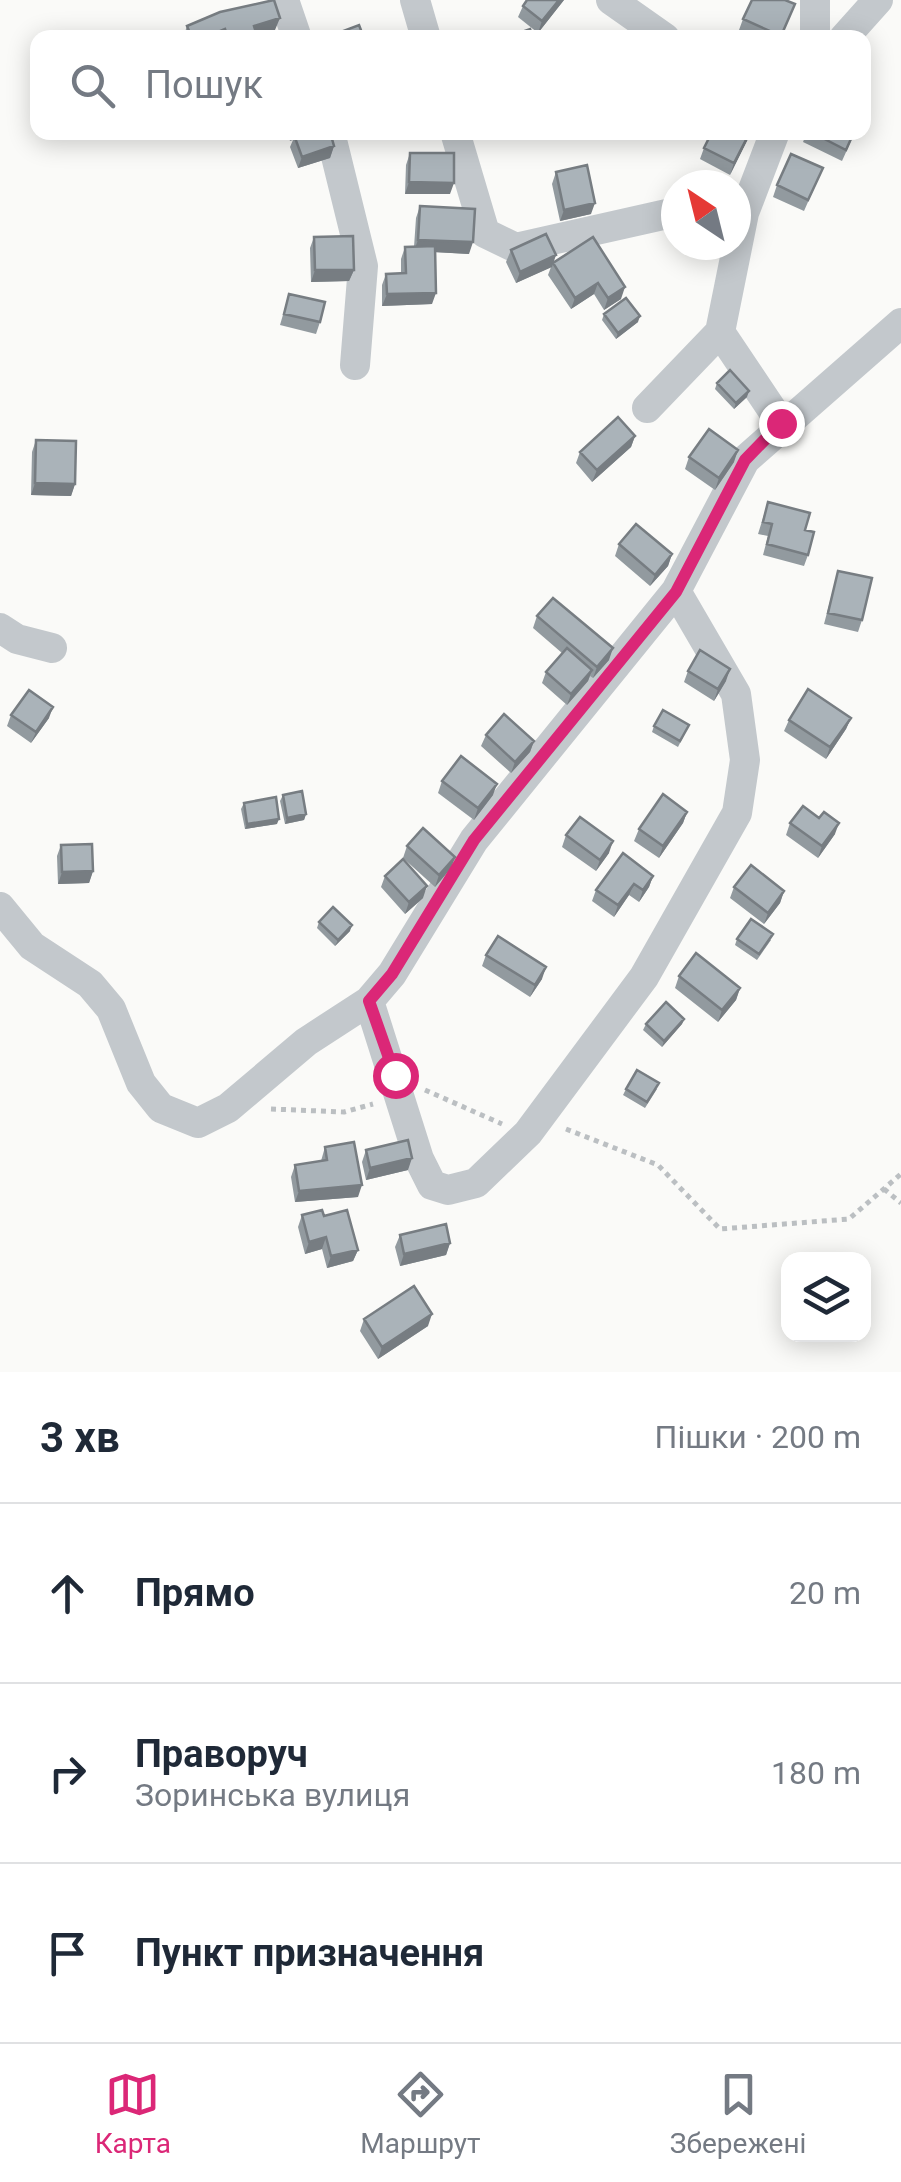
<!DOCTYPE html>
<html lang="uk">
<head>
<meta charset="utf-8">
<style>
  body { margin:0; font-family:Roboto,sans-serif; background:#f6f6f7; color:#1f2937 }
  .controls { position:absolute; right:30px; bottom:30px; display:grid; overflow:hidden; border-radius:20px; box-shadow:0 5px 25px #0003 }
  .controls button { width:90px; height:90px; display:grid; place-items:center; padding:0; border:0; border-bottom:2px solid #e0e1e3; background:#fff; color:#1f2937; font:50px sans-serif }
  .compass { position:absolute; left:661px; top:170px; width:90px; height:90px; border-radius:50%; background:#fff; box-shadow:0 5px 25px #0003; rotate:325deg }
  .stop { position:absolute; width:30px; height:30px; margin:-22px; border:8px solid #db2777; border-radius:50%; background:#fff }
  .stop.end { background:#db2777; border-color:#fff; box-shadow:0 2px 10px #0008 }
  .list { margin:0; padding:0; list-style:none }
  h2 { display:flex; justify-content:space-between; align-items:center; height:130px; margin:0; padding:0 40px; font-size:42px }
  h2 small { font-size:32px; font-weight:400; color:#747a83 }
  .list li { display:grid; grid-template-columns:65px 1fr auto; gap:30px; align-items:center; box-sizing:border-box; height:180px; padding:0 40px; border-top:2px solid #e0e1e3 }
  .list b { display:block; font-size:38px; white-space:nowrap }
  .list p { margin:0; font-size:32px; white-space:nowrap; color:#747a83 }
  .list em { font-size:32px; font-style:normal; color:#747a83 }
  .icon { flex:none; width:55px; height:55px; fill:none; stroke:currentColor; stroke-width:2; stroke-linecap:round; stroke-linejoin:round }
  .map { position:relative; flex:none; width:901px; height:1372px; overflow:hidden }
  .search { position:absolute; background:#fff; box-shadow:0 5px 25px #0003; left:30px; right:30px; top:30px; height:110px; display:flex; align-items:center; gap:25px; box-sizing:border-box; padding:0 35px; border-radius:20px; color:#747a83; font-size:38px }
  .sheet { height:670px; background:#fff }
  nav { display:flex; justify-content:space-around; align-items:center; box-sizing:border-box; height:140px; border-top:2px solid #e0e1e3; background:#fff; font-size:28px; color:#747a83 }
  nav a { display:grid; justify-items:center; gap:5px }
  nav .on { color:#db2777 }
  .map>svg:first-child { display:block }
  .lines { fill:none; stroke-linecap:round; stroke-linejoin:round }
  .path { stroke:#bbbfc2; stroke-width:5; stroke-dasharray:5 5; stroke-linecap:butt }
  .minor { stroke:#c3c8cc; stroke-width:30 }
  .wall { fill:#929a9f }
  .shaded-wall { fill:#777d82 }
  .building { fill:#aab3b9; stroke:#777d82; stroke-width:2.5 }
  .route { stroke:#db2777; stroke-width:12 }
</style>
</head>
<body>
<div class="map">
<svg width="901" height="1372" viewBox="0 0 901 1372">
  <rect width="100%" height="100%" fill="#fafaf8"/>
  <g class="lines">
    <path class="path" d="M425,1090L502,1124
      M271,1109L344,1112L373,1104
      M566,1129L658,1165L720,1229L849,1219L901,1174
      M884,1189L901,1203"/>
    <path class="minor" d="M284,0L297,38
      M415,0L426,38
      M611,0L665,38
      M815,38V0
      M844,38L878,0
      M330,132L363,266L355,365
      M455,132L485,233L516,248L676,212
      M775,132L744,213L720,332L781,423
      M647,408L720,332
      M0,628L17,639L52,648
      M0,907L32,946L90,984L111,1009L141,1083L161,1108L198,1123L228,1108L306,1042L369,1001L392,974L474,840L676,591L745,460L901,323
      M369,1001L419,1159L432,1185L448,1190L476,1183L528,1133L644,977L737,813L745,760L736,694L676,591"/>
  </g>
  <path class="wall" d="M527,0H564L538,33L518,17L523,6Z
    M795,4L781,38H755L739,30L743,19Z
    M187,26L275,30L257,35V38H183Z
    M287,132H330L334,146L330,158L298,168L290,147L293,140L290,141Z
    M751,132L730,175L700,159L704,148Z
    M807,132H855L842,161L803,142Z
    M410,153L450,194H405L406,165Z
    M823,168L804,211L773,197L777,185Z
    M556,172L591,214L560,221L552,184Z
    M420,206L469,254L435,252L432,304L382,306V285L386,274L401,273V259L405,247H414L416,218Z
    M314,237L354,270L349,281L311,282L310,248Z
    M593,237L621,299L604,310L594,294L571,309L548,275L551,267L516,283L506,262L511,250L553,263Z
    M289,294L320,322L316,334L280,325Z
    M604,314L638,322L616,339L602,320Z
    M717,383L747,397L734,409L715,389Z
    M635,436L631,447L592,482L576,463L580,452Z
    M36,440L75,484L71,496L31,495L32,452Z
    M689,457L734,462L715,490L685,469Z
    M768,502L808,555L804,566L763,555L768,536L758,534Z
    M619,544L672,554L668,566L650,586L615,556Z
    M838,571L862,620L858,632L824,624Z
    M537,616L609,660L593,678L590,676L588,681L567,705L542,683L546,672L562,653L533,628Z
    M688,671L726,681L714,701L684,682Z
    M11,715L49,718L31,743L7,726Z
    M851,718L846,729L826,759L784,731L789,720Z
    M689,725L678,747L652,732L654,726Z
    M486,735L534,741L530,752L511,773L481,746Z
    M442,781L493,795L474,820L438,793Z
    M283,795L306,814L304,820L285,824L280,801Z
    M244,803L277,824L245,829L241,809Z
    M687,812L683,823L659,858L634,841L639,829Z
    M790,823L835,834L818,858L786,835Z
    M566,835L609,853L596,871L562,847Z
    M61,845L93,871L89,883L58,884L57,856Z
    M407,846L455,857L451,868L435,887L403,858Z
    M385,876L423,898L405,914L381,887Z
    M653,876L649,887L639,902L629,895L614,917L592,901L596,890Z
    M734,887L784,891L780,903L764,924L730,898Z
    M319,922L350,931L335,946L317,928Z
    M737,939L771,940L757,960L735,945Z
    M486,955L542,979L530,997L482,966Z
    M679,976L740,988L736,1000L718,1022L675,988Z
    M684,1019L682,1024L662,1047L643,1030L646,1024Z
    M626,1089H657L645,1108L623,1095Z
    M325,1147L358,1197L295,1202L291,1177L295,1165L321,1161Z
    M366,1150L408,1170L366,1180L362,1162Z
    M302,1215L324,1216L358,1250L353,1261L327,1268L322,1249L305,1254L298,1227Z
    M400,1235L450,1243L446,1255L400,1266L395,1247Z
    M364,1319L428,1326L378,1359L360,1331Z"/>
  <path class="shaded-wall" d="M559,0H564L538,33L542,21Z
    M280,18L275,30L250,37L254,26Z
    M225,29L222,38H204Z
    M751,132L748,139L730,175L734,163Z
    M334,146L330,158L298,168L302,157Z
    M409,182L454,183L450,194H405Z
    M595,203L591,214L560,221L564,210Z
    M418,240L473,242L469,254L414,251Z
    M556,255L552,267L516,283L520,272Z
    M315,270H354L349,281L311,282Z
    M598,283L594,294L571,309L575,298Z
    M625,287L621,299L604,310L608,298Z
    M436,293L432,304L382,306L387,294Z
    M640,316L638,322L616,339L618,333Z
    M749,391L747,397L734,409L736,403Z
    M635,436L631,447L592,482L597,470Z
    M738,450L734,462L715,490L719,478Z
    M35,483L75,484L71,496L31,495Z
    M672,554L668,566L650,586L655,575Z
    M613,648L609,660L593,678L597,667Z
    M730,669L726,681L714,701L718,689Z
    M592,670L588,681L567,705L571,694Z
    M53,707L49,718L31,743L36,732Z
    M851,718L846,729L826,759L830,747Z
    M534,741L530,752L511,773L515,762Z
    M497,784L493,795L474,820L478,808Z
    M687,812L683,823L659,858L663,846Z
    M306,814L304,820L285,824L287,818Z
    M279,819L277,824L245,829L247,824Z
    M839,823L835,834L818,858L822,846Z
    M613,841L609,853L596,871L600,860Z
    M455,857L451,868L435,887L439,875Z
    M93,871L89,883L58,884L62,872Z
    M653,876L649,887L639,902L643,890Z
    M634,884L629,895L614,917L618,905Z
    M427,886L423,898L405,914L409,902Z
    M784,891L780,903L764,924L768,913Z
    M352,925L350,931L335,946L338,940Z
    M546,967L542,979L530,997L535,985Z
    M740,988L736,1000L718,1022L722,1010Z
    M684,1019L682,1024L662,1047L664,1041Z
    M412,1158L408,1170L366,1180L370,1168Z
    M362,1185L358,1197L295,1202L299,1191Z
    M326,1237L322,1249L305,1254L309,1242Z
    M450,1243L446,1255L400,1266L404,1254Z
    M358,1250L353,1261L327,1268L331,1256Z
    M432,1314L428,1326L378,1359L382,1347Z"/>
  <path class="building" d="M274,0L280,18L254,26L257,36L252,38H228L225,29L204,38H192L187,26L220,12Z
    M527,0H559L542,21L523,6Z
    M752,0H785L795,4L781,36L743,19Z
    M359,25L364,38H325Z
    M530,29L533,38H505Z
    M302,132H330L334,146L302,157L294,135Z
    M712,132H750L734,163L704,148Z
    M811,132H854L846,150Z
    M410,153H454V183L409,182Z
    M791,154L823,168L808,200L777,185Z
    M587,165L595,203L564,210L556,172Z
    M420,206L475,209L473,242L418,240Z
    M546,234L556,255L520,272L511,250Z
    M353,236L354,270H315L314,237Z
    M593,237L625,287L608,298L598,283L575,298L553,263Z
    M435,246L436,293L387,294L386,274L406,273L405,247Z
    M289,294L325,302L320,322L284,314Z
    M626,298L640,316L618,333L604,314Z
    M730,370L749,391L736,403L717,383Z
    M618,417L635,436L597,470L580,452Z
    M709,429L738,450L719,478L689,457Z
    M36,440L76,441L75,484L35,483Z
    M768,502L810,513L805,530L814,532L808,555L767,544L772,524L763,522Z
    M636,524L672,554L655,575L619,544Z
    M838,571L872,578L862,620L828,613Z
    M553,598L613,648L597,667L537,616Z
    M567,648L592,670L571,694L546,672Z
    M700,650L730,669L718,689L688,671Z
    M808,689L851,718L830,747L789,720Z
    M29,690L53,707L36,732L11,715Z
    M663,710L689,725L680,741L654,726Z
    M504,714L534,741L515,762L486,735Z
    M461,756L497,784L478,808L442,781Z
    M302,791L306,814L287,818L283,795Z
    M663,794L687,812L663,846L639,829Z
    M276,797L279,819L247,824L244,803Z
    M803,806L819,818L824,812L839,823L822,846L790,823Z
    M580,817L613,841L600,860L566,835Z
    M423,828L455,857L439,875L407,846Z
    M92,844L93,871L62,872L61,845Z
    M623,853L653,876L643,890L634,884L618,905L596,890Z
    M403,859L427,886L409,902L385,876Z
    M751,865L784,891L768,913L734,887Z
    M333,907L352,925L338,940L319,922Z
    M751,919L773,934L759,954L737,939Z
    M498,936L546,967L535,985L486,955Z
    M696,953L740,988L722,1010L679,976Z
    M666,1002L684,1019L664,1041L646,1024Z
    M637,1070L659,1083L647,1102L626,1089Z
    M408,1140L412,1158L370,1168L366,1150Z
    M354,1142L362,1185L299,1191L295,1165L327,1160L325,1147Z
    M322,1210L324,1216L347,1210L358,1250L331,1256L326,1237L309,1242L302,1215Z
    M446,1224L450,1243L404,1254L400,1235Z
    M414,1286L432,1314L382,1347L364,1319Z"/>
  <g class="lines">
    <path class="route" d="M395,1075L369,1001L392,974L474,840L676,592L745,460L781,423"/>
  </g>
</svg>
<div class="controls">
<button><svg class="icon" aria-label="layers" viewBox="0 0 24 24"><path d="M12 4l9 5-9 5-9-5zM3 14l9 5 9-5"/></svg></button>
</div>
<svg class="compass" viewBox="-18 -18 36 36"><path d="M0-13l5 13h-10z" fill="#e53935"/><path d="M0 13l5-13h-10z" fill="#747a83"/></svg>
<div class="stop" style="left:395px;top:1075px"></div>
<div class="stop end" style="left:781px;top:423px"></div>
<div class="search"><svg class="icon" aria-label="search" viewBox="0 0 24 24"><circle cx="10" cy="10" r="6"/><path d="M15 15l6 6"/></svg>Пошук</div>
</div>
<section class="sheet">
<h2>3 хв<small>Пішки · 200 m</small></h2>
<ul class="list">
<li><svg class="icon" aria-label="ahead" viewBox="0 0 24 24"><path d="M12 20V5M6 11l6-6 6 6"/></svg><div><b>Прямо</b></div><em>20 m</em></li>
<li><svg class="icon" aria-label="right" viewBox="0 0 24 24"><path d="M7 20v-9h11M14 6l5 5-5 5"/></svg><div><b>Праворуч</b><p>Зоринська вулиця</p></div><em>180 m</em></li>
<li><svg class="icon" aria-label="arrive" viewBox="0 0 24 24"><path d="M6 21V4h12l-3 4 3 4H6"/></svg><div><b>Пункт призначення</b></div></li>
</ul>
</section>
<nav>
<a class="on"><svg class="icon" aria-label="map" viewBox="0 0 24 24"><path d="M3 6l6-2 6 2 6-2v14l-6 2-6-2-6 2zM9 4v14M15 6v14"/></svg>Карта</a>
<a><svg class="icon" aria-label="directions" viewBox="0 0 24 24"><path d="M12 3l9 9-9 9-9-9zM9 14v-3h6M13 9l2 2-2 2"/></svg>Маршрут</a>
<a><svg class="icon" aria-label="saved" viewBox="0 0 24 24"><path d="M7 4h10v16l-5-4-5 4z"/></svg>Збережені</a>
</nav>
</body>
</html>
